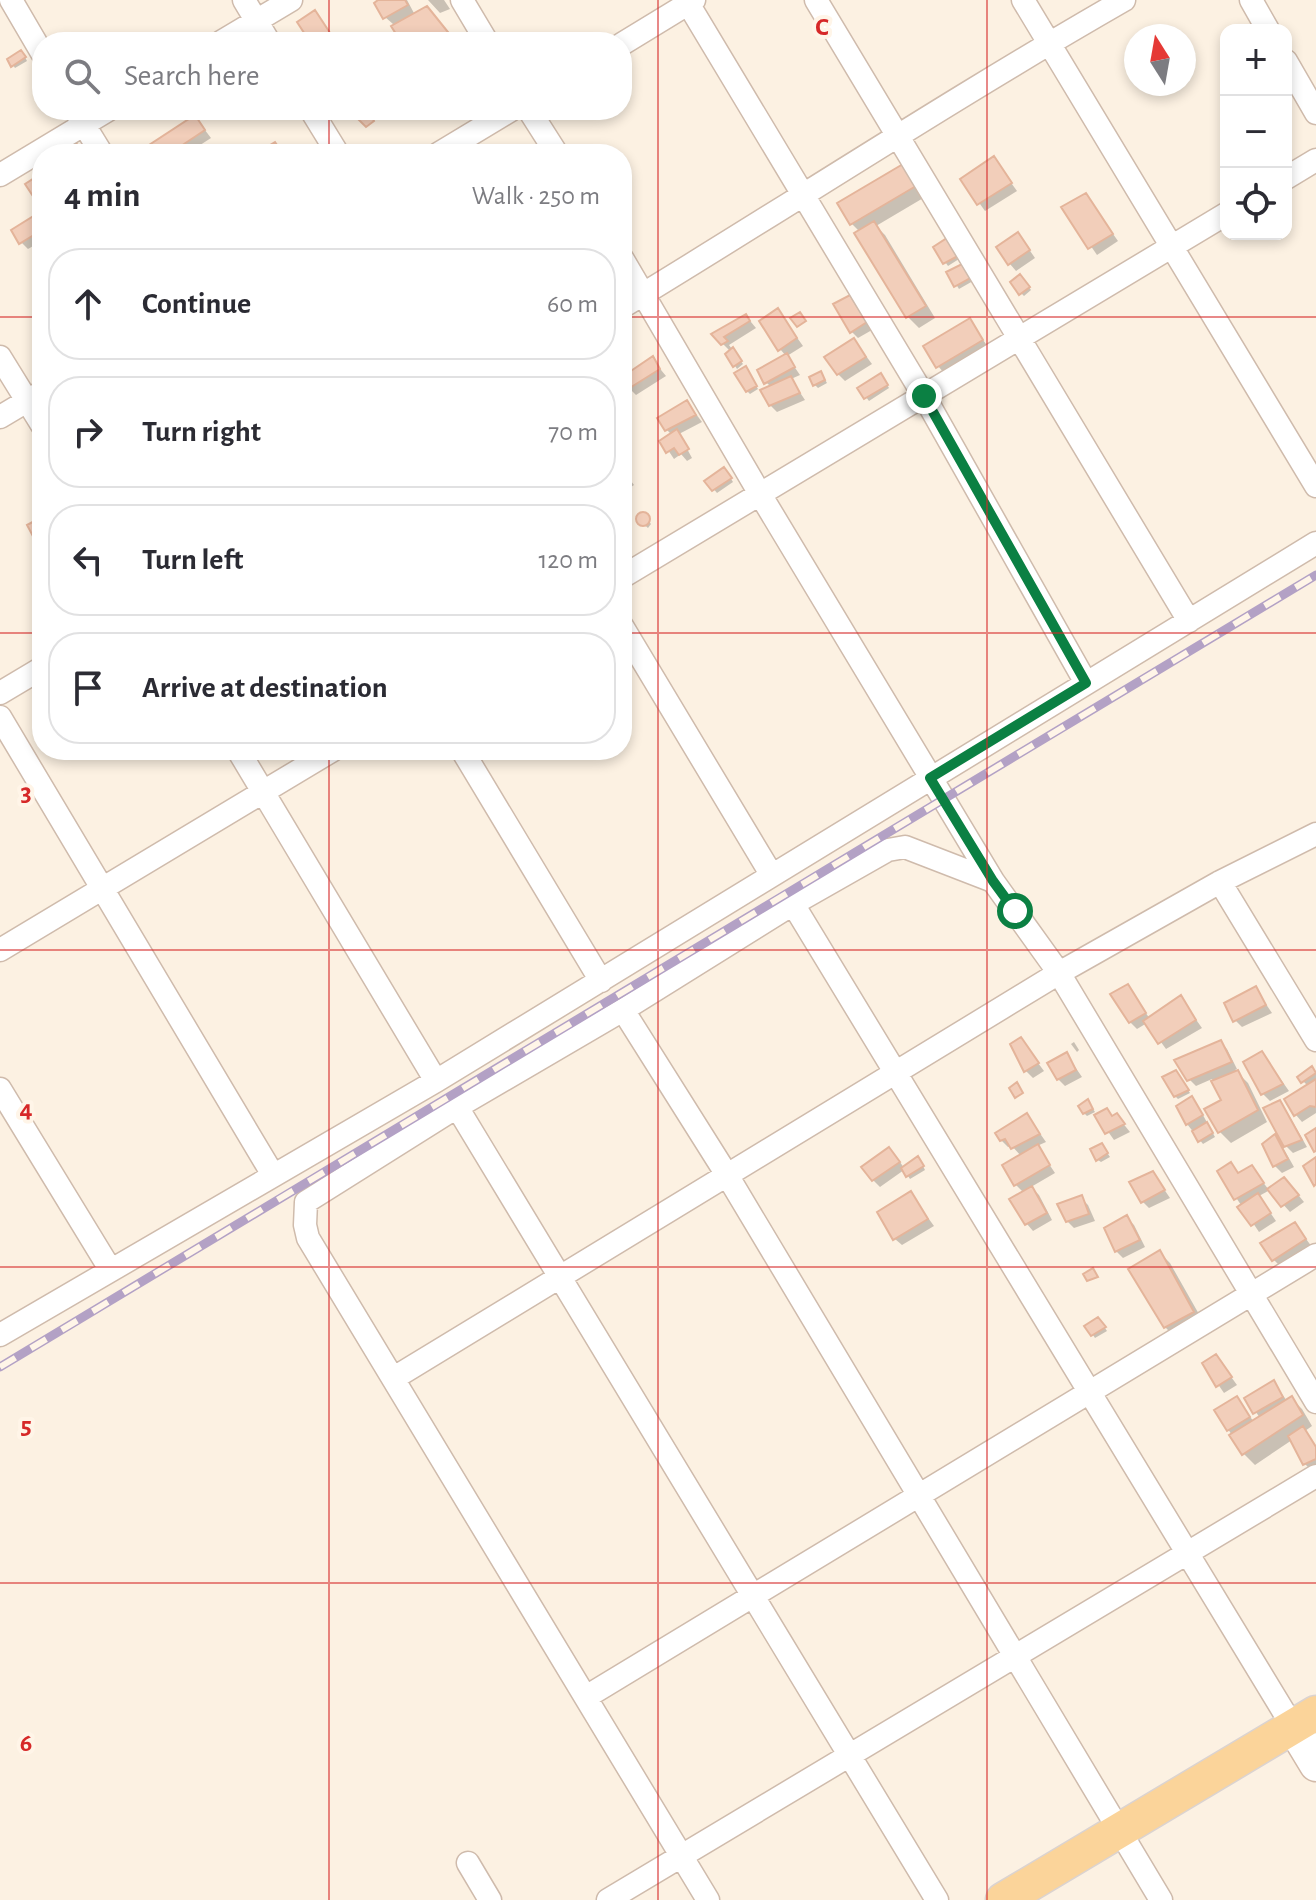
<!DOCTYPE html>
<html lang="en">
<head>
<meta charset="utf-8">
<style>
  body { margin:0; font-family:"Alegreya Sans",sans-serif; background:#f2f2f3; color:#2b2b33 }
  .controls { position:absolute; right:24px; top:24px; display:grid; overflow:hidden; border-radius:16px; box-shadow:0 4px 12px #0003 }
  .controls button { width:72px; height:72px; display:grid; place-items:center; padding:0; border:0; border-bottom:2px solid #e1e1e2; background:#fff; color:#2b2b33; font:40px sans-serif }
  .compass { position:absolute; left:1124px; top:24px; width:72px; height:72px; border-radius:50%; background:#fff; box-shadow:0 4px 12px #0003; rotate:349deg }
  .stop { position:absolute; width:24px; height:24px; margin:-18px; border:6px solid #0b8043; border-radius:50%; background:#fff }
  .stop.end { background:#0b8043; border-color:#fff; box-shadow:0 2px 8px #0008 }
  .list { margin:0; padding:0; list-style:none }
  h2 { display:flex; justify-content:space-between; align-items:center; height:104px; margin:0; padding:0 32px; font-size:34px }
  h2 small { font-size:26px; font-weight:400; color:#7c7c81 }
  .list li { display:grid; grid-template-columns:52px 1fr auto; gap:24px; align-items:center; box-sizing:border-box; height:112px; margin:0 16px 16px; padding:0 16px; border:2px solid #e1e1e2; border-radius:32px }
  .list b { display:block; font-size:30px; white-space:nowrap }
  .list em { font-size:26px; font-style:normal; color:#7c7c81 }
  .icon { flex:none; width:44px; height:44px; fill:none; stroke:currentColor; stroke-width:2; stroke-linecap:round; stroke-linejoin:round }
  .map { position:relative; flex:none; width:1316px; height:1900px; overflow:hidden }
  .search { position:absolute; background:#fff; box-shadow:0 4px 12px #0003; left:32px; top:32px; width:600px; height:88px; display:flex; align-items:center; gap:20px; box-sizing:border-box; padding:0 28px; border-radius:32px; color:#7c7c81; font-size:30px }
  .panel { position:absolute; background:#fff; box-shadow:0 4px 12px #0003; left:32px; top:144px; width:600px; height:616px; border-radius:32px }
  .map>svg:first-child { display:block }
  .shadow { fill:#0003 }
  .building { fill:#f2ceba; stroke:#e4b49a; stroke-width:2 }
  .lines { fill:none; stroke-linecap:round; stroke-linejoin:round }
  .street-casing { stroke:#cfbbac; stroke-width:25 }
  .secondary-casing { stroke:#d2baa9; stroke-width:35 }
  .primary-casing { stroke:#dbd3d0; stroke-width:37 }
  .street { stroke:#fff; stroke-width:22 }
  .secondary { stroke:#fff; stroke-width:32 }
  .primary { stroke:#fbd49a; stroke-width:34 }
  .rail-casing { stroke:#b3a1c5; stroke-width:9 }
  .rail { stroke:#fff5e8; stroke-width:6; stroke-dasharray:18; stroke-linecap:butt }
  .route { stroke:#0b8043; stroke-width:10 }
  .grid { fill:none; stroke:#d62828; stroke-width:2; stroke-opacity:0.55 }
  .grid-label { font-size:26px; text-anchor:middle; font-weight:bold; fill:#d62828; stroke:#fff5e8; stroke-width:8; stroke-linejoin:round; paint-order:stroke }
</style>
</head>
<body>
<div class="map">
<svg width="1316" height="1900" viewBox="0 0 1316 1900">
  <rect width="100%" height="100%" fill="#fcf1e2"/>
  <path class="shadow" d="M377,0H407L415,15L456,42H404L393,24L385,17Z
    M428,0H444L450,9L440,13Z
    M24,55L27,61L15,68L13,65Z
    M352,110H358L362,114L357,117Z
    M195,117L211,138L194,149L197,154H157L152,146Z
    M994,159L1017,191L985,211L962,179Z
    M902,166L925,197L876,226L885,235L935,318L919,328L908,317L857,234L860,232L852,224Z
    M1086,196L1118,241L1097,255L1064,207Z
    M40,215L42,217V241L28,249L21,242Z
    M947,241L959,259L948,266L935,247Z
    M1024,242L1035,258L1016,271L1010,264Z
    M963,265L973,281L959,289L949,273Z
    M1023,279L1031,290L1024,296L1021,293Z
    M850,297L872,330L858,338L851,331Z
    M778,311L803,346L787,356L800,375L791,379L805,400L777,412L770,405L771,387L766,382L786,356L780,349Z
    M746,316L756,328L729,345L743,364L737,369L728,354L731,352L714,335Z
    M969,320L988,347L944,373L938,366Z
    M854,340L872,364L845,381L838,374Z
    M622,343L632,359L622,365Z
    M652,359L666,376L636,395L629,388Z
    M748,372L758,389L750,394L747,391Z
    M823,376L827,383L818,388L815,385Z
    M884,379L889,388L869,401L860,389Z
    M687,402L702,422L679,434L692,458L687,461L681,454L674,459L662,441L672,435L667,430Z
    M622,469L634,485L622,493Z
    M727,472L733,482L717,493L707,481Z
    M644,515L651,524L648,528L638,519Z
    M1127,986L1150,1019L1180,997L1202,1028L1166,1049L1147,1023L1137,1029L1130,1022Z
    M1255,988L1272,1013L1242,1027L1235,1020Z
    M1021,1040L1044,1071L1033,1078L1026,1071Z
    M1074,1042L1079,1050L1077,1052L1071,1044Z
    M1220,1042L1227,1049L1237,1069L1235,1070L1248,1083L1267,1122L1231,1143L1220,1132L1224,1101L1212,1079L1196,1086L1189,1079Z
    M1262,1053L1289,1091L1270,1101L1263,1094L1246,1062Z
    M1067,1055L1082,1077L1065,1086L1058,1079Z
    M1312,1068L1316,1073V1113L1302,1122L1296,1115L1308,1086L1303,1081Z
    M1179,1075L1190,1093L1178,1099L1175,1096Z
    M1192,1099L1198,1106L1215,1137L1203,1144L1187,1124Z
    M1088,1101L1095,1112L1087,1116L1084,1113Z
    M1279,1103L1286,1110L1307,1147L1293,1153L1286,1146L1266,1109Z
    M1027,1115L1046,1142L1037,1146L1055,1173L1031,1187L1039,1195L1052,1220L1033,1231L1027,1224L1024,1193L1016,1185L1021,1156L1012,1146L1008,1147L1001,1140Z
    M1097,1116H1117L1130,1132L1114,1140Z
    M1275,1137L1281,1144L1294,1167L1282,1173L1275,1166L1264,1144Z
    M1104,1148L1110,1157L1101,1162L1098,1160Z
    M896,1156L904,1168L921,1162L925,1170L910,1179L904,1170L880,1187L873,1180Z
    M1231,1165L1240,1174L1251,1167L1269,1190L1291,1186L1304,1202L1290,1212L1270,1190L1259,1196L1276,1221L1259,1232L1219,1172Z
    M1153,1173L1170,1198L1149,1208L1142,1201Z
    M910,1193L934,1226L902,1245L895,1239Z
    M1081,1198L1088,1205L1095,1221L1074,1228L1067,1221Z
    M1127,1218L1134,1225L1145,1247L1123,1258L1116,1251Z
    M1295,1224L1312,1247L1280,1266L1273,1259Z
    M1159,1252L1170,1263L1204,1323L1176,1338L1165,1327Z
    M1101,1322L1107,1331L1095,1338L1087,1326Z
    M1216,1356L1237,1385L1224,1393L1204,1364Z
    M1274,1383L1287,1401L1292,1399L1302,1409L1312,1426L1305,1431L1316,1446V1469L1312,1471L1305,1464L1292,1440L1255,1465L1244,1454L1228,1429L1236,1398L1254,1422L1260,1418L1247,1399Z"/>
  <path class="building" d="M378,0H405L408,5L383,19L374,3Z
    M427,6L456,42H401L391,26Z
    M315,10L336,42H310L297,22Z
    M21,50L26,57L11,67L7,59Z
    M368,111L374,121L366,127L359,120Z
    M195,115L205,130L169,154H161L160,151L155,154L149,145Z
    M75,141L81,151L77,154H58L57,152Z
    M275,142L283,154H255Z
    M994,156L1012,183L977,205L960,179Z
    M903,164L916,186L850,225L837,203Z
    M36,177L42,187V210L25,184Z
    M1086,193L1113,234L1088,249L1061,207Z
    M40,212L42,230L19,244L11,230Z
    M874,221L926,306L906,318L854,233Z
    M1018,232L1030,250L1008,265L996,247Z
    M947,238L958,256L943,264L933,247Z
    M964,263L972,277L954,287L946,272Z
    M1020,274L1030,287L1019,295L1010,282Z
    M850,295L867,322L850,333L833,304Z
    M778,308L797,338L778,351L759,321Z
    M800,312L806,321L797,327L790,318Z
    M746,314L750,321L724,337L728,341L721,345L711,334Z
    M970,318L983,340L936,368L923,346Z
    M854,338L866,357L837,375L824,357Z
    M733,347L742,361L733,367L725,354Z
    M787,353L795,367L764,384L757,370Z
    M653,356L660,369L628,389L622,377Z
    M746,366L757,386L746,392L734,373Z
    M821,371L825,380L813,386L809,377Z
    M881,373L888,385L864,399L857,388Z
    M791,376L800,393L769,406L760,390Z
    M687,400L696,415L665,431L657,418Z
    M677,429L689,449L679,455L674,448L666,453L659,441Z
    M724,467L732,478L712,491L704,481Z
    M636 519a7 7 0 1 1 14 0a7 7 0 1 1-14 0Z
    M42,517V536L35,540L27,525Z
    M1128,984L1146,1013L1129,1023L1110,994Z
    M1256,986L1266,1005L1233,1022L1224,1003Z
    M1181,995L1196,1020L1158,1044L1143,1021Z
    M1021,1037L1039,1063L1024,1072L1010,1044Z
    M1221,1040L1232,1062L1187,1081L1174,1060Z
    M1262,1051L1283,1084L1261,1095L1243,1062Z
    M1067,1052L1076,1070L1057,1080L1047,1063Z
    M1312,1066L1316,1073L1301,1083L1297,1077Z
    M1176,1070L1189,1090L1174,1097L1162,1077Z
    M1238,1070L1258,1110L1218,1133L1204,1109L1221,1100L1211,1081Z
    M1316,1079V1107L1310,1106L1294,1116L1284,1099Z
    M1017,1082L1023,1093L1015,1098L1009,1088Z
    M1192,1096L1203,1115L1186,1125L1176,1106Z
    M1088,1099L1093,1109L1083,1114L1078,1106Z
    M1280,1100L1302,1140L1284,1147L1263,1108Z
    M1107,1108L1112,1116L1117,1113L1125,1124L1105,1134L1094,1115Z
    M1027,1113L1040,1134L1011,1149L1005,1139L1000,1141L995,1133Z
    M1207,1122L1213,1133L1198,1142L1192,1131Z
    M1316,1128V1151L1314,1152L1305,1135Z
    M1275,1134L1288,1159L1273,1167L1262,1144Z
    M1102,1143L1108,1153L1096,1161L1090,1149Z
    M1038,1144L1050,1165L1014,1186L1002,1165Z
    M889,1147L900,1162L872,1181L861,1167Z
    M918,1156L924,1166L906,1177L901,1168Z
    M1316,1157V1184L1314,1186L1303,1166Z
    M1231,1162L1238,1173L1252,1165L1264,1183L1234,1200L1217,1171Z
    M1153,1171L1165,1190L1141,1203L1129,1182Z
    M1284,1177L1299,1195L1281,1207L1267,1189Z
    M1032,1186L1047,1213L1025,1225L1009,1199Z
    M911,1191L928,1219L893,1240L877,1212Z
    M1258,1193L1271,1213L1251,1226L1237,1207Z
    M1082,1195L1089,1214L1066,1222L1057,1204Z
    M1127,1215L1140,1240L1115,1252L1104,1228Z
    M1295,1222L1306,1239L1272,1261L1260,1243Z
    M1160,1250L1194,1312L1164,1328L1128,1269Z
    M1093,1268L1098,1277L1087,1281L1083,1274Z
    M1098,1317L1106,1327L1091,1336L1084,1326Z
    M1216,1354L1232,1377L1216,1387L1202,1363Z
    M1274,1380L1283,1397L1253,1414L1244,1398Z
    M1237,1396L1250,1417L1227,1431L1214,1410Z
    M1292,1396L1303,1415L1242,1455L1229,1435Z
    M1303,1426L1316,1447V1459L1303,1465L1288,1436Z"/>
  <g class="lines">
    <g class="street-casing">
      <path id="street" d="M11,0L42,53
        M244,0L269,42
        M462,0L487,42
        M686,0L924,396L1086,683
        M816,0L1189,621
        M1023,0L1316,486
        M1251,0L1268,30
        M221,42L291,0
        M622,44L694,0
        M1286,61L1316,113
        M75,110L102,154
        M311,110L338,154
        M529,110L557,154
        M438,154L511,110
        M0,175L108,110
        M1286,178L1316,160
        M622,258L760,494L993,881
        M622,307C790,205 953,98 1124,0
        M0,357L42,425
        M0,417L42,392
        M622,577L1226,214
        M622,626L771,874
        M0,693L42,668
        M0,717L273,1175
        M238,750L436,1081
        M462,750L601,981
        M1220,882L1316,1040
        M793,904L1293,1727
        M0,950L333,750
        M623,1010L727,1175L1161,1900
        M0,1089L110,1269
        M457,1107L937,1900
        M0,1335L436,1081L1316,543
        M394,1378L1059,973L1220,882L1316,834
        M586,1697L1316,1255
        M468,1863L490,1900
        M608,1900L1316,1476
        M708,1900L308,1238L305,1225L306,1202L457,1107L623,1010L793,904L888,850L905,847L993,881L1059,973L1316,1402"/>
    </g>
    <g class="secondary-casing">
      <path id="secondary" d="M1293,1727L1316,1765"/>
    </g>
    <g class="primary-casing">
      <path id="primary" d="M1003,1900L1316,1713"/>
    </g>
    <use href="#street" class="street"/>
    <use href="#secondary" class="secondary"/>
    <use href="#primary" class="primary"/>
    <g class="rail-casing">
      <path id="rail" d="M0,1367L1316,575"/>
    </g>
    <use href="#rail" class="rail"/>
  </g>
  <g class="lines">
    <path class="route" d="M924,396L1086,683L930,778L993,881L1015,911"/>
  </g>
  <path class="grid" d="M329,0V42M658,0V1900M987,0V1900M329,110V154M0,317H42M622,317H1316M0,633H42M622,633H1316M329,750V1900M0,950H1316M0,1267H1316M0,1583H1316"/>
  <g class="grid-label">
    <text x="822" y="35">C</text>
    <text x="26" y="801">3</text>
    <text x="26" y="1117">4</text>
    <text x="26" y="1434">5</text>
    <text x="26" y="1751">6</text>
  </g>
</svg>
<div class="controls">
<button>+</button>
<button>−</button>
<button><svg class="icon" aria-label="locate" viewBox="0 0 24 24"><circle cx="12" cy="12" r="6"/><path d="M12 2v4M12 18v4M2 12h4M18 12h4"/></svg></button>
</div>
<svg class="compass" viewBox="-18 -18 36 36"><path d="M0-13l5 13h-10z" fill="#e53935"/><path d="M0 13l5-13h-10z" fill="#7c7c81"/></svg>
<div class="stop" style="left:1015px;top:911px"></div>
<div class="stop end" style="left:924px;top:396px"></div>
<div class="search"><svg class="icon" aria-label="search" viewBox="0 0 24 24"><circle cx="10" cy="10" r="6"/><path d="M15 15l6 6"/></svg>Search here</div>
<section class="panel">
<h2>4 min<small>Walk · 250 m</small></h2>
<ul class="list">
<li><svg class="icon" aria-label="ahead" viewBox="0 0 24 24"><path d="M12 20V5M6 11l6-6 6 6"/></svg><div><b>Continue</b></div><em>60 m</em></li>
<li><svg class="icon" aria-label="right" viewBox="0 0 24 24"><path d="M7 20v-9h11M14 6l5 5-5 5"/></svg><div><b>Turn right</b></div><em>70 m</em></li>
<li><svg class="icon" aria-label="left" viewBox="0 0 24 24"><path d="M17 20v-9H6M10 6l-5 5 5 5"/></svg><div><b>Turn left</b></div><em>120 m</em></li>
<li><svg class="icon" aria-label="arrive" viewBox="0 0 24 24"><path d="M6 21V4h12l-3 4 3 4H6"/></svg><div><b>Arrive at destination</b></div></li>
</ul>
</section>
</div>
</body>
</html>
